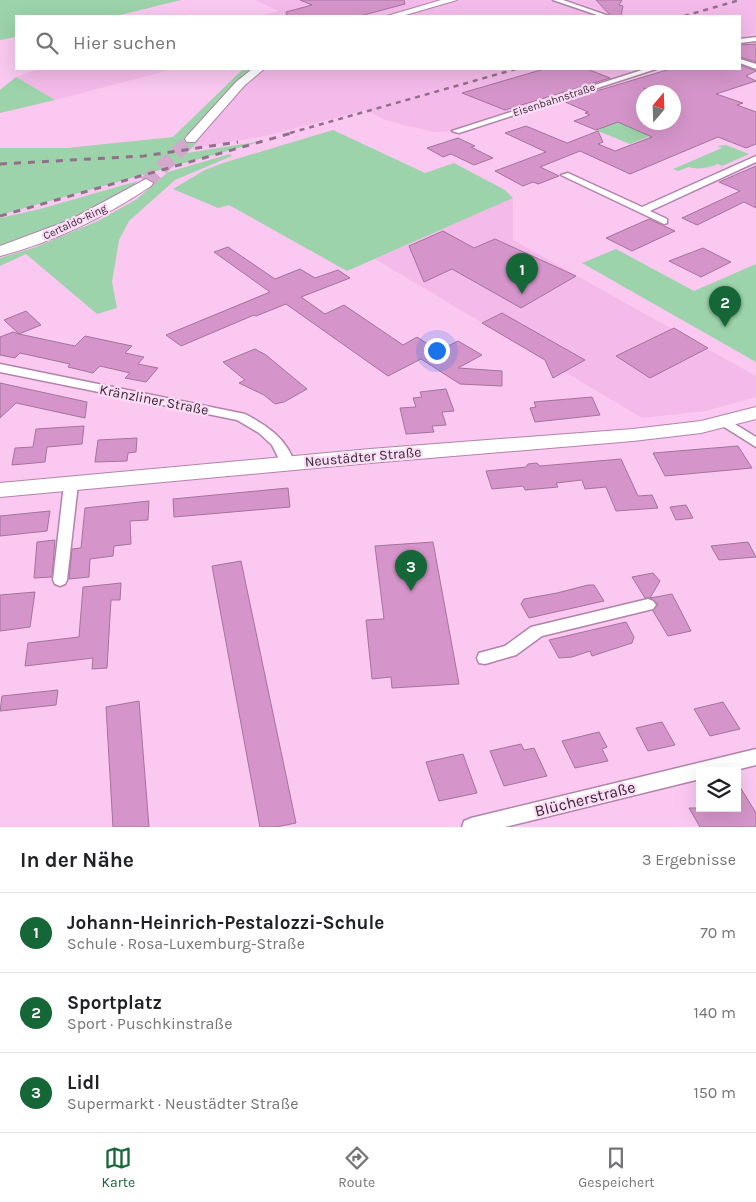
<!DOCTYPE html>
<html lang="de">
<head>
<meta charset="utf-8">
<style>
  body { margin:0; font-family:Karla,sans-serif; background:#f6f6f6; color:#202124 }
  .controls { position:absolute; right:15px; bottom:15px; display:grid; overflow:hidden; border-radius:0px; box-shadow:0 5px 20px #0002 }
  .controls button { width:45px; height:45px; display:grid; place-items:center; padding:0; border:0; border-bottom:1px solid #e0e0e0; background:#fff; color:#202124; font:25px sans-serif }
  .compass { position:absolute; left:636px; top:85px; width:45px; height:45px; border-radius:50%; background:#fff; box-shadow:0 5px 20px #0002; rotate:19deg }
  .you { position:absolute; left:436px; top:350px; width:18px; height:18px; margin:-12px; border:4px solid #fff; border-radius:50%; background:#1a73e8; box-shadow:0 0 0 8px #1a73e833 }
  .badge { display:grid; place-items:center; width:32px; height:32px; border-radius:50%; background:#156737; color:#fff; font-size:16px; font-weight:700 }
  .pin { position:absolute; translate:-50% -41px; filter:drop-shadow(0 1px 2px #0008) }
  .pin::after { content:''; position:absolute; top:26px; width:18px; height:15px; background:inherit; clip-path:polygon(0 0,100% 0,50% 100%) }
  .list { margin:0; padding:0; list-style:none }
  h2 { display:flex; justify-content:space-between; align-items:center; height:65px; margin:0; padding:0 20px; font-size:21px }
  h2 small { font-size:16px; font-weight:400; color:#757577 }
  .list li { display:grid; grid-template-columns:32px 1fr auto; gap:15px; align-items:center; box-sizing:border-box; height:80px; padding:0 20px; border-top:1px solid #e0e0e0 }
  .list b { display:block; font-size:19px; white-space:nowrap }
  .list p { margin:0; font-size:16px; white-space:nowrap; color:#757577 }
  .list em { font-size:16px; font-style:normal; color:#757577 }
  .icon { flex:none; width:28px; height:28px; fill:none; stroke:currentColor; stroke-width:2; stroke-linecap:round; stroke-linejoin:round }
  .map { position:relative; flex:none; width:756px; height:827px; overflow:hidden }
  .search { position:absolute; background:#fff; box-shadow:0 5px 20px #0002; left:15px; right:15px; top:15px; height:55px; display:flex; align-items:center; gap:12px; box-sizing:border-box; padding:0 18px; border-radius:0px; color:#757577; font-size:19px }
  .sheet { height:305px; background:#fff }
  nav { display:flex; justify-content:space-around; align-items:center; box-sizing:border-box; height:70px; border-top:1px solid #e0e0e0; background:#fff; font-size:14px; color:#757577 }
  nav a { display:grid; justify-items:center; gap:2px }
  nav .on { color:#156737 }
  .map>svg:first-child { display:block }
  .built { fill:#f4bbea }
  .green { fill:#9cd3aa }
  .building { fill:#d595ca; stroke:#a2749a; fill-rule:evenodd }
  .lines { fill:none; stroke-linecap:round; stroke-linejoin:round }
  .secondary-tunnel { stroke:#d4a8cc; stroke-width:14; stroke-dasharray:14 7; stroke-linecap:butt }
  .street-casing { stroke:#b283aa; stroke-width:3 }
  .secondary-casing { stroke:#b283aa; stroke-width:2 }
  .primary-casing { stroke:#b283aa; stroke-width:2 }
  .street { fill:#fff; fill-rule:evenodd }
  .secondary { fill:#fff; fill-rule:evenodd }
  .primary { fill:#fff; fill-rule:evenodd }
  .rail-far1 { stroke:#91708b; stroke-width:2.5; stroke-dasharray:5 5; stroke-linecap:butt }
  .rail { stroke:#91708b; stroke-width:3; stroke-dasharray:7 7; stroke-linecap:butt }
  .labels { text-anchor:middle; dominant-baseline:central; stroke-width:4.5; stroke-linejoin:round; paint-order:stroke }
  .far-street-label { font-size:11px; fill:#3b2738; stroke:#fbdcf5 }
  .street-label { font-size:14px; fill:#3b2738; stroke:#fbdcf5 }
  .near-street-label { font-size:16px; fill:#3b2738; stroke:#fbdcf5 }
</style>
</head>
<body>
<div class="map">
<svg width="756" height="827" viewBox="0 0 756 827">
  <rect width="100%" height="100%" fill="#fac8f1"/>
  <path class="built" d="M254,0H556L606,16H257L279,11Z
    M570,0H756V33L740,39V16H618Z
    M38,69H174L55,100L16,77Z
    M258,69H622L635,74L456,131L433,132L385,120L366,110L265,136L191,149L199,140L191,139Z
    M513,198V240L756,376V397L706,411L642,418L375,259Z"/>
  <path class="green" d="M0,0H181L116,16H16V37L0,40Z
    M243,69H255L227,94L184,138L199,140L187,153L263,141L0,215V148H67L173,137Z
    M16,77L55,100L0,113V90Z
    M617,118L655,134L630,144L596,130Z
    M333,130L425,173L454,163L505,190L513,198L347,271L229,205L218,208L173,189L205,170L223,163Z
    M726,145L749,154L722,166L718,164C709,168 697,170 689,167L678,171L673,169L722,148L717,146Z
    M230,154L232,156L175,180L129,221L119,240L112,282L117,308L97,314L26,254L0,266V258L36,247L98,221L137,199L168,172Z
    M138,181C98,214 48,229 0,247V218L40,209Z
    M616,249L694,291L756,264V362L582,263Z"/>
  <path class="building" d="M300,0H404L405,4L360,16H287L286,12L312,5Z
    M596,0H622L619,5L623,6L621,16H611Z
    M756,44V62L740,57V45Z
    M740,65L756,71L746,76L756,81L716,94L743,103L737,105L756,112V144L746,148L718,137L630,174L580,151L540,167L559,176L538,184L533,182L523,186L495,171L546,152L505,133L526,126L567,143L598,131L603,142L598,144L615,151L652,137L618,122L596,130L574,121L590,115L585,113L588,112L563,101L670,69H740ZM644,88L655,92H674V122H644Z
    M544,69H587L610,78L505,110L462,93Z
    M458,138L475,146L471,147L493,158L474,165L451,154L443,157L427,148Z
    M756,166V208L744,202L697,225L682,218L740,191L719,182Z
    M649,219L675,231L632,251L606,238Z
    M443,231L474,248L495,239L576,276L521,308L452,269L424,282L409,246Z
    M228,247L275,279L300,269L315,278L338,270L350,278L301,297L325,314L344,305L403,345L417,337L438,351L458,341L482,355L458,368L502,371V386L460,384L421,359L388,376L286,304L256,316L254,315L181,346L166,335L270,292L214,252Z
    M703,248L731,262L701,277L669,261Z
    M26,311L41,325L19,334L75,346L85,336L132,346L125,353L144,357L138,364L158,368L146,382L125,378L130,373L100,366L93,373L68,367L70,364L20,353L15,358L0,355V337L13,332L19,334L4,320Z
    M502,313L585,360L553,378L545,360L482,323Z
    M674,328L708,348L650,378L616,356Z
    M255,349L266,355L307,389L284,402L275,404L264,395L239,383L245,380L223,362Z
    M0,383L87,402L85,418L16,403L0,418Z
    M446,389L454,411L442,412L446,425L432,426L434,432L406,434L400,408L416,407L413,398L422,397L420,392Z
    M592,397L600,415L535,422L530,408L536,407L534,402Z
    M84,426L82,444L47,447L45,462L12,465L15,448L33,447L36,429Z
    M137,438L136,452L128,453L127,461L95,462L98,440Z
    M738,446L752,468L665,476L653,453Z
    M621,459L638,496L652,495L658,508L616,511L606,487L585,489L582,480L556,483L558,487L525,490L523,486L492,489L486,471L526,467L528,464L537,463L540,466Z
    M288,488L290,507L174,517L173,499Z
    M149,501L148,520L130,521L131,544L114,546L113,556L90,559L89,577L69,579L72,549L81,548L85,508Z
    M686,505L693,518L676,520L670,507Z
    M50,511L47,531L0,536V516Z
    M55,540L52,577L34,578L37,542Z
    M433,542L459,684L392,688L391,677L372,679L366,620L384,619L375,546Z
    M748,542L756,557L719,560L711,546Z
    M241,561L296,823L276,827H260L212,566Z
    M653,573L660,581L650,598H645L632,577Z
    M121,583L120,600H111L107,668L92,669L93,658L25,666L28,643L79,637L83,587Z
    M588,585H594L604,601L529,618L521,604L524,599L557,593Z
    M35,592L30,627L0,631V595Z
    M672,594L691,631L668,636L653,611L658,604L650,598Z
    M626,622L634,637L632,643L592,656L590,651L572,657L559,658L549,640Z
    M58,690L56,705L0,711L2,696Z
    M139,701L149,827H113L106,707Z
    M723,702L740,729L710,736L694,709Z
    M662,722L675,745L648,751L636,728Z
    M599,732L607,747L602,749L608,761L575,768L562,741Z
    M521,744L524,750L534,748L547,776L504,786L490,751Z
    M463,754L477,793L439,801L426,762Z
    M737,782L756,813V827H700L689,808H737Z"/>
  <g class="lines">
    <path class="secondary-tunnel" d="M146,183L191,139"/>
    <g class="street-casing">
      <path id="street" d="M553,0H563L609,16H600Z
        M756,37V41L740,43V39Z
        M740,59L756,64V69L740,63Z
        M645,69H656L459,133L452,131Z
        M756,156V162L650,211L667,219V223L664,224L561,175L568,173L642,207Z
        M0,364L245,414C268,426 287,439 295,464L293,467H283L272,445L259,433L237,420L0,372Z
        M725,418L756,437V447L721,425L719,422Z
        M71,479L78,484L67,580L65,584L60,586L55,584L53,580L64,484Z
        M648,599L653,601L656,605L653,609L542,636L516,655L485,664L479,663L477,658L479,653L505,646L531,627Z
        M756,749V765L732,771H700V779L505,827H462L464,821L471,818Z"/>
    </g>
    <g class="secondary-casing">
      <path id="secondary" d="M441,0H457L402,16H387Z
        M252,69H264L244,86L195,142H187L185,139L187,136L236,82Z
        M146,179L153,183L151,186C105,217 54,242 0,256V246L70,220Z"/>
    </g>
    <g class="primary-casing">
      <path id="primary" d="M756,407V419L701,433L633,441L370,463L0,497V483L370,449L633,429L701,421Z"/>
    </g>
    <use href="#street" class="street"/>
    <use href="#secondary" class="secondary"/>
    <use href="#primary" class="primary"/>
    <path class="rail-far1" d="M684,16L740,0
      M290,133L516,69"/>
    <path class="rail" d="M0,164L144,156L238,142
      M0,216L295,132"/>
  </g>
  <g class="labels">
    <g class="far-street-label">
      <text transform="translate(554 100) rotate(-18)">Eisenbahnstraße</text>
      <text transform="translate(75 222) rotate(-25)">Certaldo-Ring</text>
    </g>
    <g class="street-label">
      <text transform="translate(154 400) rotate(11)">Kränzliner Straße</text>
      <text transform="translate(363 457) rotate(-5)">Neustädter Straße</text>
    </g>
    <g class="near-street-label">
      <text transform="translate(585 799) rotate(-14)">Blücherstraße</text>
    </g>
  </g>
</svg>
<div class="controls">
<button><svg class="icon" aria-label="layers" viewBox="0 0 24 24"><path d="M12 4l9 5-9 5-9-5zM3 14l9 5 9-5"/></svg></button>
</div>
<svg class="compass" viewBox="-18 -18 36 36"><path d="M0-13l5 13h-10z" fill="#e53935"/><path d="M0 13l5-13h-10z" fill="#757577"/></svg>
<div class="you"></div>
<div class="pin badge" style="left:522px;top:294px">1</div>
<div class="pin badge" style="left:725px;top:327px">2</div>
<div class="pin badge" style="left:411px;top:591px">3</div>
<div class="search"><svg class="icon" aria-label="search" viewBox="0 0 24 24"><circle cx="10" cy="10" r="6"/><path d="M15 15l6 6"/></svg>Hier suchen</div>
</div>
<section class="sheet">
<h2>In der Nähe<small>3 Ergebnisse</small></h2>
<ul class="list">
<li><span class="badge">1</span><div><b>Johann-Heinrich-Pestalozzi-Schule</b><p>Schule · Rosa-Luxemburg-Straße</p></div><em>70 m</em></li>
<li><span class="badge">2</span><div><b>Sportplatz</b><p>Sport · Puschkinstraße</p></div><em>140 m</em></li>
<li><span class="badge">3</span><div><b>Lidl</b><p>Supermarkt · Neustädter Straße</p></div><em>150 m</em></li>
</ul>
</section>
<nav>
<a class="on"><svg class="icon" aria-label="map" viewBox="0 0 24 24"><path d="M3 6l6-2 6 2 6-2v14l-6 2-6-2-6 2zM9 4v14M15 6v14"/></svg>Karte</a>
<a><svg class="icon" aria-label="directions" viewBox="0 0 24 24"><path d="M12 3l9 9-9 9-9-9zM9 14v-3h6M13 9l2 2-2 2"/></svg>Route</a>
<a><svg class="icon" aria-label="saved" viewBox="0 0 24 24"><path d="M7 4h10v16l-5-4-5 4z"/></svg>Gespeichert</a>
</nav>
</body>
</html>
